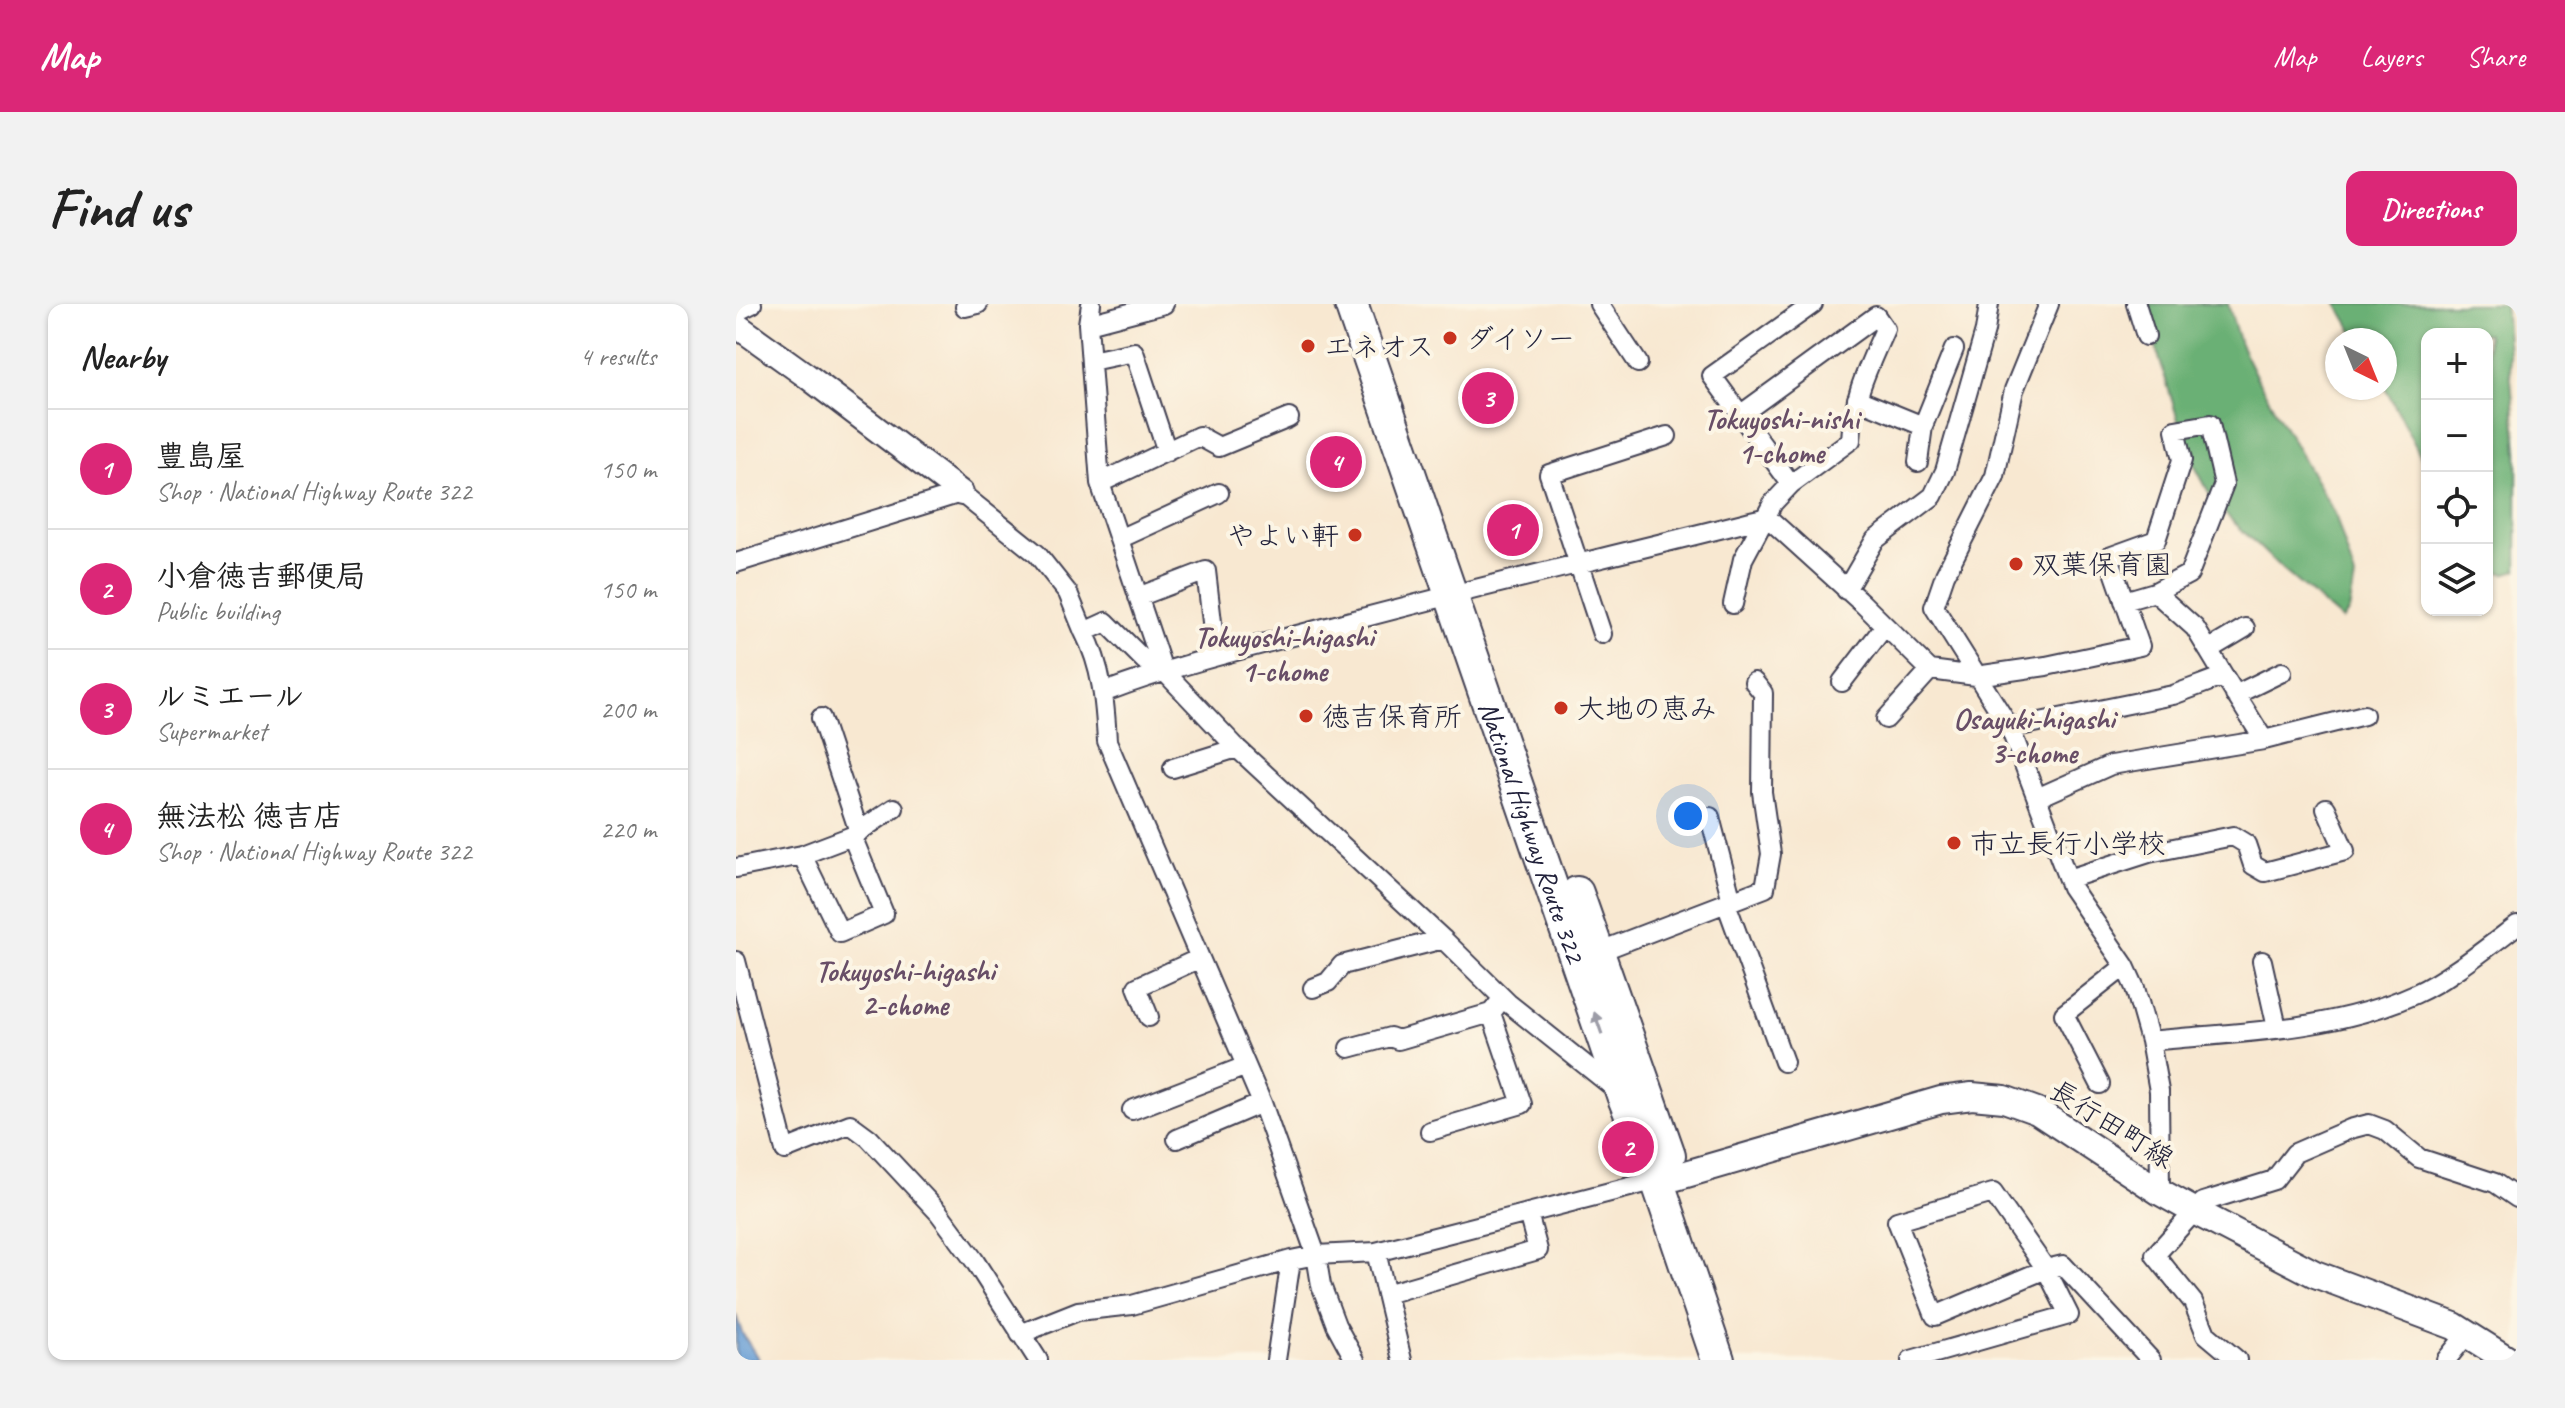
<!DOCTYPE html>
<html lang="en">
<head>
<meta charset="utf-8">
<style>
  body { margin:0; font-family:Caveat,"Klee One",sans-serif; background:#f2f2f2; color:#222 }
  .controls { position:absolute; right:24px; top:24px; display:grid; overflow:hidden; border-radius:16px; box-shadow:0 2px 6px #0004 }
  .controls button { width:72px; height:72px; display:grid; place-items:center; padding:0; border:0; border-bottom:2px solid #e0e0e0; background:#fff; color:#222; font:40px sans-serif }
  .compass { position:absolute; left:1589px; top:24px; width:72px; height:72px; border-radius:50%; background:#fff; box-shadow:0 2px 6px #0004; rotate:137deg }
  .you { position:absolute; left:952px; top:512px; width:28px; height:28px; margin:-20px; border:6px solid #fff; border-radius:50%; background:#1a73e8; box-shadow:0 0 0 12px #1a73e833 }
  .badge { display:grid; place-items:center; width:52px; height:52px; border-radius:50%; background:#db2777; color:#fff; font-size:26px; font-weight:700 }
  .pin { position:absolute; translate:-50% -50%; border:4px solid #fff; box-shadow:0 2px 8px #0006 }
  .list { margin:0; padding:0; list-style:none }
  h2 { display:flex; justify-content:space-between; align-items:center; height:104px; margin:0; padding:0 32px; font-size:34px }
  h2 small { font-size:26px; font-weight:400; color:#767676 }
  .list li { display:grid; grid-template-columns:52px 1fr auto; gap:24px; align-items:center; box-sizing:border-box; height:120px; padding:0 32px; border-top:2px solid #e0e0e0 }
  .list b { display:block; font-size:30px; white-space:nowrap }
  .list p { margin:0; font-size:26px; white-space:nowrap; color:#767676 }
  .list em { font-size:26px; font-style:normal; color:#767676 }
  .icon { flex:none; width:44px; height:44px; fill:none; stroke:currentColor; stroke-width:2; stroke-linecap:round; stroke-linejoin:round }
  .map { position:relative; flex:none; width:1781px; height:1056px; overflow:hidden; border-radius:16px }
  header { display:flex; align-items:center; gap:48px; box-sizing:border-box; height:112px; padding:0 40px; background:#db2777; color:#fff }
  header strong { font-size:38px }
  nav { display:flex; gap:44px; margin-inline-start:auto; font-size:28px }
  .intro { display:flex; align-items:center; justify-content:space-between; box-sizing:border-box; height:192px; padding:0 48px }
  h1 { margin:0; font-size:56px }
  .button { padding:20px 36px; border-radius:16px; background:#db2777; color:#fff; font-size:28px; font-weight:700 }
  main { display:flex; gap:48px; padding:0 48px }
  aside { flex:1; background:#fff; border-radius:16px; box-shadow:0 2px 6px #0004 }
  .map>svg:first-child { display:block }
  .forest { fill:#6bb075; stroke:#466958; stroke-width:2 }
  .water { fill:#699fd6; stroke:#466088; stroke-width:2 }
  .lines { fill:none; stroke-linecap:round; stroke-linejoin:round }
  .street-casing { stroke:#424052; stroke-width:22 }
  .secondary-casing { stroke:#424052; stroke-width:28 }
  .primary-casing { stroke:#424052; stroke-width:30 }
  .highway-casing { stroke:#424052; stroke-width:36 }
  .street { stroke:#fff; stroke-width:18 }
  .secondary { stroke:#fff; stroke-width:24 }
  .primary { stroke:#fff; stroke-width:26 }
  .highway { stroke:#fff; stroke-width:32 }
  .oneway { fill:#9c9ca7 }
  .poi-dot { fill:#c8321e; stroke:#fcf5e5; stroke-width:3 }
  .labels { text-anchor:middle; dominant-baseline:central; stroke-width:8; stroke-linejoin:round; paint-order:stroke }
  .poi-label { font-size:28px; fill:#22223b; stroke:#fcf5e5; text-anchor:start }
  .street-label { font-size:28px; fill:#22223b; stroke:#fcf5e5 }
  .neighbourhood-label { font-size:30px; font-weight:bold; fill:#684e67; stroke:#fcf5e5 }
</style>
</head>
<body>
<header>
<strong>Map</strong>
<nav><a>Map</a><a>Layers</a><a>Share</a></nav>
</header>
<div class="intro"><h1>Find us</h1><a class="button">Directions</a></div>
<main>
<aside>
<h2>Nearby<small>4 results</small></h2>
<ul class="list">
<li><span class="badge">1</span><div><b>豊島屋</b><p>Shop · National Highway Route 322</p></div><em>150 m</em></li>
<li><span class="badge">2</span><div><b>小倉徳吉郵便局</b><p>Public building</p></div><em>150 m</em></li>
<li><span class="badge">3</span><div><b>ルミエール</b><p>Supermarket</p></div><em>200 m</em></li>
<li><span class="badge">4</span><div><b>無法松 徳吉店</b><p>Shop · National Highway Route 322</p></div><em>220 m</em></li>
</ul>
</aside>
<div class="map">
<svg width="1781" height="1056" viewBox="0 0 1781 1056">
  <rect width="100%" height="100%" fill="#fcf5e5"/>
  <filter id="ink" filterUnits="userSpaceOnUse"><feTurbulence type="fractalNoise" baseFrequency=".0125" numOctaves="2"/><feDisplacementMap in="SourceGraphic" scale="16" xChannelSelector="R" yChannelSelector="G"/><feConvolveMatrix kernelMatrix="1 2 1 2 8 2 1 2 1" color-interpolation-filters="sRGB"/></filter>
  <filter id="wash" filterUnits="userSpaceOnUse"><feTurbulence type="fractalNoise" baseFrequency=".006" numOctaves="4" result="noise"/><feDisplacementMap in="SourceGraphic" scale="32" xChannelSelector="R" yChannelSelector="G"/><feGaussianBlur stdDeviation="1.8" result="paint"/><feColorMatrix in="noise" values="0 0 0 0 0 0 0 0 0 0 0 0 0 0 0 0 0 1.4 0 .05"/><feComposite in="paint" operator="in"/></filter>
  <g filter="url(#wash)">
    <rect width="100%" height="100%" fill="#f8e8d1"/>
    <path class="forest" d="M1407,0H1492L1504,40L1523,78L1599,210L1619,274L1613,307L1606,316L1547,266L1479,200L1452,149Z
      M1601,0H1769L1781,149V266L1769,270L1751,263V30H1691V164L1649,83V36H1622Z"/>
    <path class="water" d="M0,1011L6,1029L23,1056H0Z"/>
  </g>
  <g filter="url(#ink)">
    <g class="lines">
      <g class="street-casing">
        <path id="street" d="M355,0L352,20L364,179L427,366
          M863,0L902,59
          M1313,0L1278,86L1259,172L1209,271L1198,303L1274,424L1335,583L1389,662L1399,684L1414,737L1423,787L1424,888
          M1400,0L1410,32
          M229,3L242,0
          M0,8L16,0
          M352,20L428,0
          M355,57L398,48L431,148
          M1121,95L1187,122L1182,158
          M1004,111L1140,12L1149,25C1132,64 1117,92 1115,136L1055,180L976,72L1077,0
          M1187,122L1218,45
          M364,179L463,132L483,143L553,114
          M383,235L483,189
          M0,259L225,189L301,250L332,289L348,328L370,318L408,356L427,366L501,444L707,635L772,699L882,787
          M1110,286L1139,236L1197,192L1209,167L1249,27L1253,0
          M402,293L470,267L480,352
          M997,300L1007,255L1037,199L1055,180
          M348,328C366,363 369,399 371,437L526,799L580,951L585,981L600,1021L619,1056
          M866,330L813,170L931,132
          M1472,346L1509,324
          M1488,372L1528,436
          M1106,378L1148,323
          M369,388C443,360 519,342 596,322C740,283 886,250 1031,213L1126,299L1194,366L1240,372L1310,362L1404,342L1373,253L1420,236L1446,156L1439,126L1474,120L1488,180L1453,270L1419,288L1388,297
          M1499,391L1546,368
          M85,414L123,528
          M1150,415L1194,366
          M1274,424L1437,391L1488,372L1459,324L1419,288
          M437,464L501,444
          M1301,494L1375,461L1528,436L1628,411
          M974,513L996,597
          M66,551L104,629L148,610L116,532
          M0,564L66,551L116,532L158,504
          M1332,575L1413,549L1497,532L1510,540L1517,561L1529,568L1609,547L1590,504
          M990,599L1048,758
          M862,648L1029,584L1035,550L1026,488L1027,389L1018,378
          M0,657L49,846L114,820L133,834L203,909L238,956L302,1056
          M1526,657L1541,724
          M577,684L592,678L606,661L707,635
          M413,713L401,683L464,654
          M1414,737C1503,728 1597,727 1679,690C1711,676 1752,643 1781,621
          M613,744L654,733L662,736L755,709
          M1364,780L1328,710L1389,662
          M396,806L510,762
          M694,827L786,800L755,709L767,694
          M441,835L526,799
          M640,948L666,1056
          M650,990L802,946L792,909
          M284,1030L342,1007L396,1001L555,956L580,951L640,948L921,876
          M540,1056L555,956
          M1175,1056L1333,1011L1310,965L1257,889L1161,917L1199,1012L1310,965L1327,961L1415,1056
          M1501,1056L1470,1030L1457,998L1419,951L1467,898L1538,876L1559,849L1614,825L1633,820L1649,826L1683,854L1759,879L1781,894
          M1710,1056L1731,1030"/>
      </g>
      <g class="secondary-casing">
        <path id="secondary" d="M0,21L71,72L225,189"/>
      </g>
      <g class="primary-casing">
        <path id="primary" d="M921,876L940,873L1205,796L1236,792L1268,795L1301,807L1424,888L1460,908L1579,970L1718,1022L1772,1056"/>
      </g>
      <g class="highway-casing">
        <g id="highway">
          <path id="s1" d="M615,0L887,791L921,876L982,1056"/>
          <path d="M841,589L933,851"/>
        </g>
      </g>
      <use href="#street" class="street"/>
      <use href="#secondary" class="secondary"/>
      <use href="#primary" class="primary"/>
      <use href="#highway" class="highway"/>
    </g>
    <defs><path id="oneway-solid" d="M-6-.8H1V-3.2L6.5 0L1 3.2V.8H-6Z" transform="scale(2)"/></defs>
    <use class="oneway" href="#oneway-solid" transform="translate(862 719) rotate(-109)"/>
  </g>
  <g class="poi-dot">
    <circle cx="714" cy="34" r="8"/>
    <circle cx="572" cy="42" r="8"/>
    <circle cx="619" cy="231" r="8"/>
    <circle cx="1280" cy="260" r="8"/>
    <circle cx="825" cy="404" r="8"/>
    <circle cx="570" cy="412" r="8"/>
    <circle cx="1218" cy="539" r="8"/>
  </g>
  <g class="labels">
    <g class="poi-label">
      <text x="730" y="34">ダイソー</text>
      <text x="588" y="42">エネオス</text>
      <text x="603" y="231" text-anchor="end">やよい軒</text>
      <text x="1296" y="260">双葉保育園</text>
      <text x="841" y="404">大地の恵み</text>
      <text x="586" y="412">徳吉保育所</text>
      <text x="1234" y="539">市立長行小学校</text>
    </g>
    <g class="street-label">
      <text stroke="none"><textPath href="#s1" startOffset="558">National Highway Route 322</textPath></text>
      <text transform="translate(1376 820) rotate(32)">長行田町線</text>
    </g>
    <g class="neighbourhood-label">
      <text x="1045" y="115">Tokuyoshi-nishi<tspan x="1045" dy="34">1-chome</tspan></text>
      <text x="548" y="333">Tokuyoshi-higashi<tspan x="548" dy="34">1-chome</tspan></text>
      <text x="1298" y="415">Osayuki-higashi<tspan x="1298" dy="34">3-chome</tspan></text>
      <text x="169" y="667">Tokuyoshi-higashi<tspan x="169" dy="34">2-chome</tspan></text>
    </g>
  </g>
</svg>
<div class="controls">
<button>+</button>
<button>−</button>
<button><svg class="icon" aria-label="locate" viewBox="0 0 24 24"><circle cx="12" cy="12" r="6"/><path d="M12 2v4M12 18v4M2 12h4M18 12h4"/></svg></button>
<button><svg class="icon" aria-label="layers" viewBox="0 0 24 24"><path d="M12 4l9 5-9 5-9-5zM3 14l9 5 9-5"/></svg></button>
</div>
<svg class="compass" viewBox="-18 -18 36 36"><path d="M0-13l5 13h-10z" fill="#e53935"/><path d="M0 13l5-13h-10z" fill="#767676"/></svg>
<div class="you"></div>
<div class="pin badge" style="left:777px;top:226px">1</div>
<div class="pin badge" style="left:892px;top:843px">2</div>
<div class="pin badge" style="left:752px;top:94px">3</div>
<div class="pin badge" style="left:600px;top:158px">4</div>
</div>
</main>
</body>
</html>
